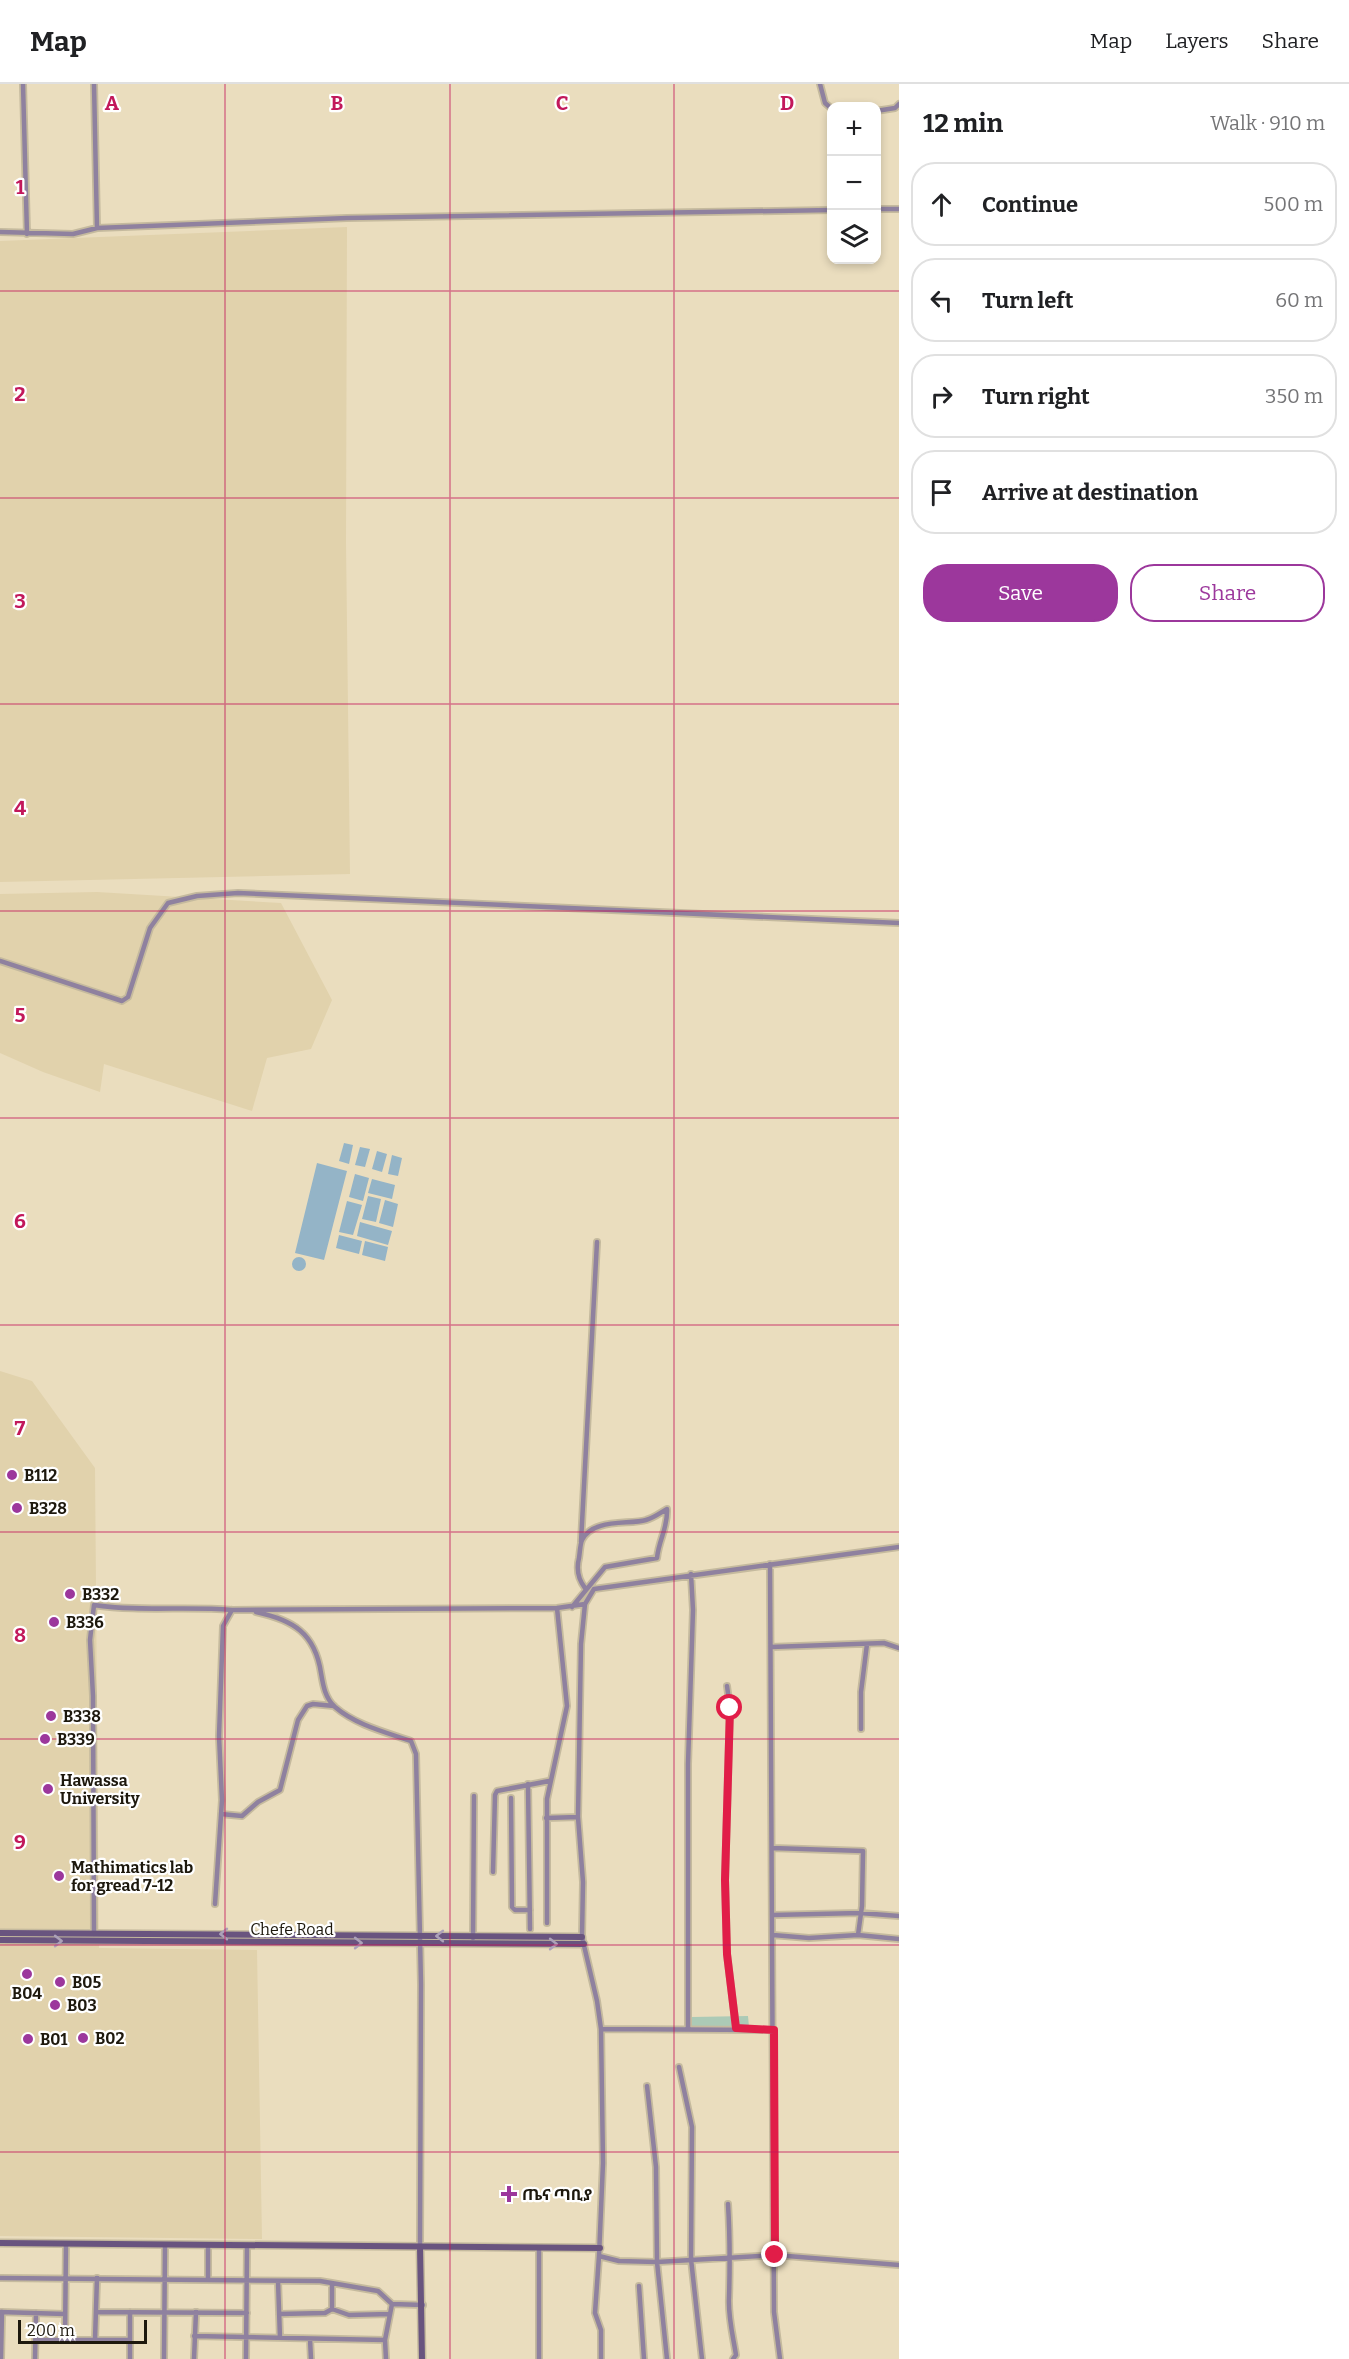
<!DOCTYPE html>
<html lang="en">
<head>
<meta charset="utf-8">
<style>
  body { margin:0; font-family:Bitter,"Noto Sans Ethiopic",serif; background:#f2f2f2; color:#202124 }
  .controls { position:absolute; right:18px; top:18px; display:grid; overflow:hidden; border-radius:12px; box-shadow:0 3px 9px #0003 }
  .controls button { width:54px; height:54px; display:grid; place-items:center; padding:0; border:0; border-bottom:2px solid #e0e0e0; background:#fff; color:#202124; font:30px sans-serif }
  .scale { position:absolute; left:18px; bottom:15px; width:129px; box-sizing:border-box; padding-left:6px; border:3px solid #1d180d; border-top:0; font-size:16px; line-height:21px; white-space:nowrap; color:#1d180d; -webkit-text-stroke:4px #fff; paint-order:stroke }
  .stop { position:absolute; width:18px; height:18px; margin:-14px; border:4px solid #e11d48; border-radius:50%; background:#fff }
  .stop.end { background:#e11d48; border-color:#fff; box-shadow:0 2px 6px #0008 }
  .list { margin:0; padding:0; list-style:none }
  h2 { display:flex; justify-content:space-between; align-items:center; height:78px; margin:0; padding:0 24px; font-size:26px }
  h2 small { font-size:20px; font-weight:400; color:#757577 }
  .list li { display:grid; grid-template-columns:39px 1fr auto; gap:18px; align-items:center; box-sizing:border-box; height:84px; margin:0 12px 12px; padding:0 12px; border:2px solid #e0e0e0; border-radius:24px }
  .list b { display:block; font-size:22px; white-space:nowrap }
  .list em { font-size:20px; font-style:normal; color:#757577 }
  .actions { display:flex; gap:12px; padding:18px 24px }
  .actions a { flex:1; padding:14px 0; border:2px solid #9c379c; border-radius:24px; text-align:center; font-size:21px; color:#9c379c }
  .actions .main { background:#9c379c; color:#fff }
  .icon { flex:none; width:33px; height:33px; fill:none; stroke:currentColor; stroke-width:2; stroke-linecap:round; stroke-linejoin:round }
  .map { position:relative; flex:none; width:899px; height:2275px; overflow:hidden }
  header { display:flex; align-items:center; gap:36px; box-sizing:border-box; height:84px; padding:0 30px; background:#fff; border-bottom:2px solid #e0e0e0 }
  header strong { font-size:28px }
  nav { display:flex; gap:33px; margin-inline-start:auto; font-size:21px }
  main { display:flex }
  aside { flex:1; background:#fff }
  .map>svg:first-child { display:block }
  .built { fill:#e1d2ac }
  .green { fill:#accab6 }
  .water { fill:#94b4c7 }
  .lines { fill:none; stroke-linecap:round; stroke-linejoin:round }
  .street-casing { stroke:#c5ba9e; stroke-width:8 }
  .secondary-casing { stroke:#c5ba9e; stroke-width:9 }
  .street { stroke:#8f819f; stroke-width:4.5 }
  .secondary { stroke:#69547f; stroke-width:6 }
  .oneway { stroke:#aca1b9 }
  .route { stroke:#e11d48; stroke-width:8 }
  .grid { fill:none; stroke:#c2185b; stroke-width:1.5; stroke-opacity:0.55 }
  .poi-dot { fill:#9c379c; stroke:#fff; stroke-width:2 }
  .labels { text-anchor:middle; dominant-baseline:central; stroke-width:4.5; stroke-linejoin:round; paint-order:stroke }
  .poi-label { font-size:16px; font-weight:bold; fill:#1d180d; stroke:#fff; text-anchor:start }
  .street-label { font-size:16px; fill:#1d180d; stroke:#fff }
  .grid-label { font-size:20px; text-anchor:middle; font-weight:bold; fill:#c2185b; stroke:#fff; stroke-width:4.5; stroke-linejoin:round; paint-order:stroke }
</style>
</head>
<body>
<header>
<strong>Map</strong>
<nav><a>Map</a><a>Layers</a><a>Share</a></nav>
</header>
<main>
<div class="map">
<svg width="899" height="2275" viewBox="0 0 899 2275">
  <rect width="100%" height="100%" fill="#eaddbe"/>
  <path class="built" d="M347,143L346,458L350,790L0,798V157Z
    M97,808L281,819L332,916L311,965L267,974L252,1027L104,980L100,1008L43,988L0,969V810Z
    M0,1287L32,1297L95,1384L99,1864L257,1866L262,2155L0,2152Z"/>
  <path class="green" d="M748,1932L749,1943H692V1933Z"/>
  <path class="water" d="M344,1059L353,1061L349,1080L339,1077Z
    M360,1063L370,1065L365,1083L355,1081Z
    M377,1067L387,1070L382,1088L372,1085Z
    M392,1071L402,1074L398,1092L388,1090Z
    M317,1079L347,1087L324,1176L295,1169Z
    M355,1090L369,1094L363,1117L349,1113Z
    M372,1095L395,1101L392,1115L368,1109Z
    M368,1112L381,1115L376,1138L362,1135Z
    M385,1116L398,1120L393,1143L379,1139Z
    M347,1117L362,1121L353,1151L339,1148Z
    M360,1138L392,1147L388,1161L357,1152Z
    M339,1151L362,1157L359,1170L336,1164Z
    M365,1157L388,1163L385,1177L362,1171Z
    M292 1180a7 7 0 1 1 14 0a7 7 0 1 1-14 0Z"/>
  <g class="lines">
    <g class="street-casing">
      <path id="street" d="M23,0L27,150
        M94,0L97,144
        M820,0L825,19L832,25
        M876,27L895,24L899,20
        M876,125H899
        M0,148L73,150L97,144L347,134L832,126
        M0,877L122,917L128,913L150,844L168,819L197,812L238,809L899,839
        M581,1458L597,1158
        M899,1463L594,1505L585,1520L581,1560L578,1733L583,1798L582,1853L597,1917L601,1945L603,2079L599,2172L619,2177L657,2178L775,2171L899,2181
        M770,1480L774,2228L780,2275
        M572,1523L605,1483L657,1474C659,1455 668,1444 667,1425C660,1429 654,1434 646,1436C628,1441 593,1434 582,1456C580,1461 580,1468 579,1474C576,1486 578,1495 585,1504
        M256,1528C293,1536 315,1549 321,1589C323,1601 325,1614 335,1623C356,1641 385,1648 411,1657L416,1670L421,1900L420,2163
        M771,1563L884,1559L899,1564
        M727,1602L730,1624L725,1796L727,1870L736,1944
        M861,1645V1608L867,1560
        M528,1700L530,1845
        M511,1714L512,1823L515,1826H530
        M221,1730L242,1732L258,1718L280,1706L298,1636L307,1622L313,1620L334,1622
        M546,1734L578,1733
        M772,1764L863,1767L862,1822L858,1851
        M493,1788L495,1711L497,1707L549,1697
        M215,1820L222,1716L219,1652L223,1542L232,1526
        M773,1831L860,1829L899,1832
        M547,1839V1715L567,1622L557,1524
        M94,1850L93,1612L90,1556L94,1521C140,1528 186,1522 232,1526L557,1524L585,1520
        M773,1851L809,1854L858,1851L899,1855
        M473,1854L474,1712
        M688,1944V1680L693,1526L691,1490
        M601,1945L774,1946
        M679,1983L692,2043L691,2175L702,2275
        M647,2002L656,2083L657,2178L667,2275
        M728,2120C730,2152 730,2182 729,2214C728,2233 733,2252 736,2271L733,2275
        M599,2172L595,2229L601,2246V2275
        M0,2194L320,2197L378,2207L392,2220L423,2221
        M208,2196V2162
        M278,2197L280,2254
        M639,2202L644,2275
        M332,2225L349,2231L390,2230
        M332,2225V2200
        M0,2228L65,2230
        M96,2228L247,2229
        M130,2228V2275
        M279,2230L325,2229L332,2225
        M194,2252L385,2256L392,2220
        M310,2255L311,2275
        M35,2256H130
        M65,2256L66,2160
        M95,2256L97,2194
        M385,2256L386,2275
        M1,2275L2,2228
        M35,2275L36,2229
        M164,2275L165,2162
        M194,2275L196,2228
        M246,2275L247,2162
        M539,2275V2164"/>
    </g>
    <g class="secondary-casing">
      <path id="secondary" d="M0,1849L582,1853
        M0,1856L584,1860
        M0,2159L600,2164
        M420,2163L422,2275"/>
    </g>
    <use href="#street" class="street"/>
    <use href="#secondary" class="secondary"/>
  </g>
  <defs><path id="oneway-chevron" d="M-2-3.5L2.5 0L-2 3.5" fill="none" stroke-width="1.6" stroke-linecap="round" stroke-linejoin="round" transform="scale(1.5)"/></defs>
  <g class="oneway">
    <use href="#oneway-chevron" transform="translate(224 1850) rotate(-180)"/>
    <use href="#oneway-chevron" transform="translate(440 1852) rotate(-180)"/>
    <use href="#oneway-chevron" transform="translate(58 1857)"/>
    <use href="#oneway-chevron" transform="translate(358 1859)"/>
    <use href="#oneway-chevron" transform="translate(553 1860)"/>
  </g>
  <g class="lines">
    <path class="route" d="M730,1624L725,1796L727,1870L736,1944L774,1946L775,2171"/>
  </g>
  <path class="grid" d="M225,0V2275M450,0V2275M674,0V2275M0,207H899M0,414H899M0,620H899M0,827H899M0,1034H899M0,1241H899M0,1448H899M0,1655H899M0,1861H899M0,2068H899"/>
  <g class="poi-dot">
    <circle cx="12" cy="1391" r="6"/>
    <circle cx="17" cy="1424" r="6"/>
    <circle cx="70" cy="1510" r="6"/>
    <circle cx="54" cy="1538" r="6"/>
    <circle cx="51" cy="1632" r="6"/>
    <circle cx="45" cy="1655" r="6"/>
    <circle cx="48" cy="1705" r="6"/>
    <circle cx="59" cy="1792" r="6"/>
    <circle cx="27" cy="1890" r="6"/>
    <circle cx="60" cy="1898" r="6"/>
    <circle cx="55" cy="1921" r="6"/>
    <circle cx="83" cy="1954" r="6"/>
    <circle cx="28" cy="1955" r="6"/>
    <path d="M506 2101h6v6h6v6h-6v6h-6v-6h-6v-6h6z"/>
  </g>
  <g class="labels">
    <g class="poi-label">
      <text x="24" y="1391">B112</text>
      <text x="29" y="1424">B328</text>
      <text x="82" y="1510">B332</text>
      <text x="66" y="1538">B336</text>
      <text x="63" y="1632">B338</text>
      <text x="57" y="1655">B339</text>
      <text x="60" y="1696">Hawassa<tspan x="60" dy="18">University</tspan></text>
      <text x="71" y="1783">Mathimatics lab<tspan x="71" dy="18">for gread 7-12</tspan></text>
      <text x="72" y="1898">B05</text>
      <text x="27" y="1909" text-anchor="middle">B04</text>
      <text x="67" y="1921">B03</text>
      <text x="95" y="1954">B02</text>
      <text x="40" y="1955">B01</text>
      <text x="522" y="2110">ጤና ጣቢያ</text>
    </g>
    <g class="street-label">
      <text x="292" y="1845">Chefe Road</text>
    </g>
  </g>
  <g class="grid-label">
    <text x="112" y="26">A</text>
    <text x="337" y="26">B</text>
    <text x="562" y="26">C</text>
    <text x="787" y="26">D</text>
    <text x="20" y="110">1</text>
    <text x="20" y="317">2</text>
    <text x="20" y="524">3</text>
    <text x="20" y="731">4</text>
    <text x="20" y="938">5</text>
    <text x="20" y="1144">6</text>
    <text x="20" y="1351">7</text>
    <text x="20" y="1558">8</text>
    <text x="20" y="1765">9</text>
  </g>
</svg>
<div class="controls">
<button>+</button>
<button>−</button>
<button><svg class="icon" aria-label="layers" viewBox="0 0 24 24"><path d="M12 4l9 5-9 5-9-5zM3 14l9 5 9-5"/></svg></button>
</div>
<div class="scale">200 m</div>
<div class="stop" style="left:730px;top:1624px"></div>
<div class="stop end" style="left:775px;top:2171px"></div>
</div>
<aside>
<h2>12 min<small>Walk · 910 m</small></h2>
<ul class="list">
<li><svg class="icon" aria-label="ahead" viewBox="0 0 24 24"><path d="M12 20V5M6 11l6-6 6 6"/></svg><div><b>Continue</b></div><em>500 m</em></li>
<li><svg class="icon" aria-label="left" viewBox="0 0 24 24"><path d="M17 20v-9H6M10 6l-5 5 5 5"/></svg><div><b>Turn left</b></div><em>60 m</em></li>
<li><svg class="icon" aria-label="right" viewBox="0 0 24 24"><path d="M7 20v-9h11M14 6l5 5-5 5"/></svg><div><b>Turn right</b></div><em>350 m</em></li>
<li><svg class="icon" aria-label="arrive" viewBox="0 0 24 24"><path d="M6 21V4h12l-3 4 3 4H6"/></svg><div><b>Arrive at destination</b></div></li>
</ul>
<div class="actions"><a class="main">Save</a><a>Share</a></div>
</aside>
</main>
</body>
</html>
